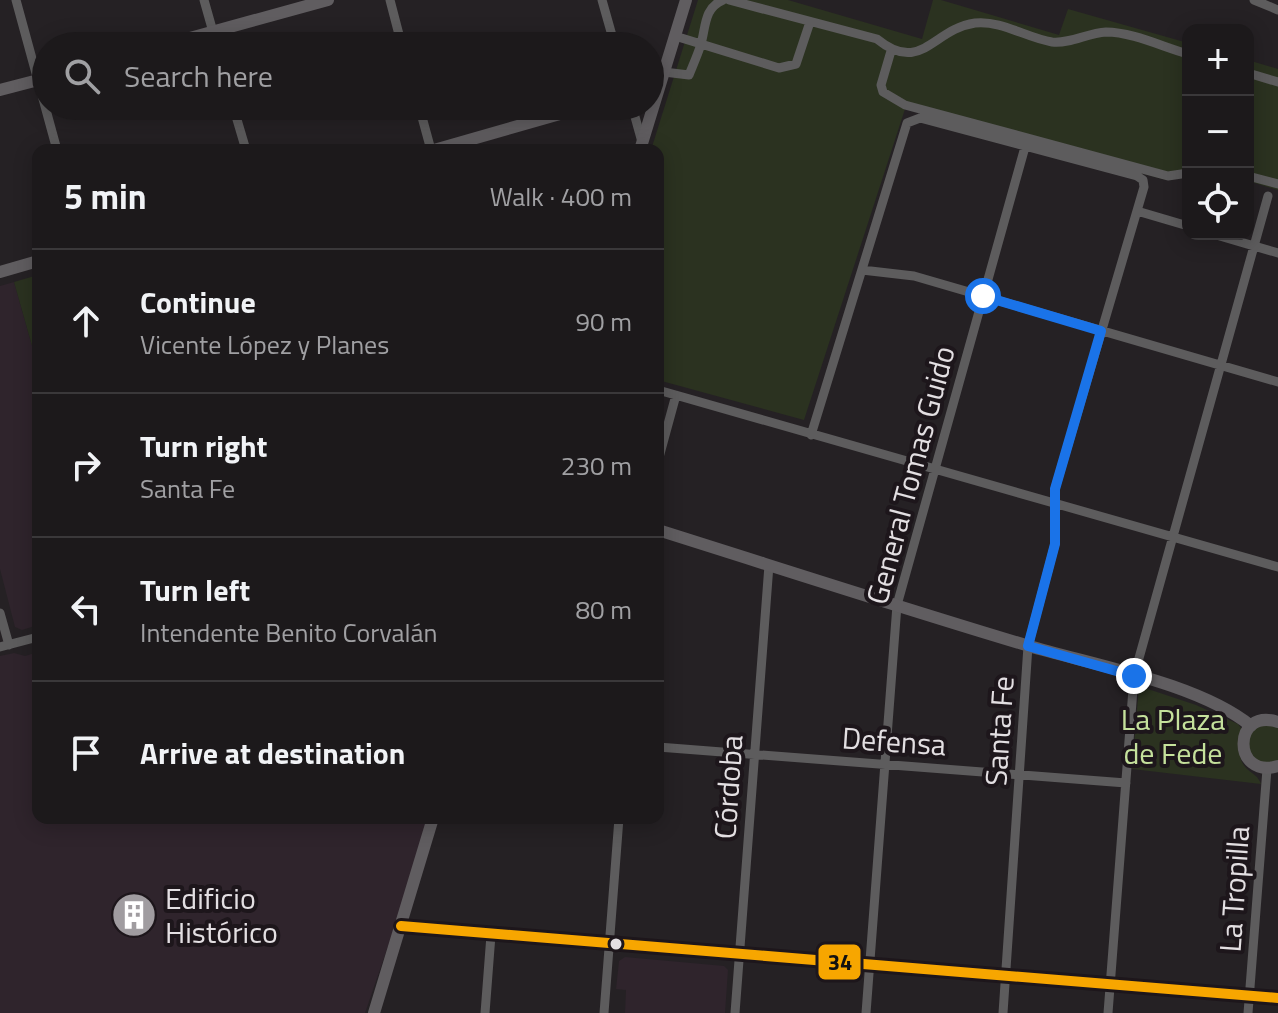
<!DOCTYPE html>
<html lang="en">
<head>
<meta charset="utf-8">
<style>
  body { margin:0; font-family:"Titillium Web",sans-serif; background:#292628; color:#f1f3f6 }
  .controls { position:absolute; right:24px; top:24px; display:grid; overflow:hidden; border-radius:16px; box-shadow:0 4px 20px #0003 }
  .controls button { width:72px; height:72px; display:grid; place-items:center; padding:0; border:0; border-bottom:2px solid #3a383a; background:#1c191b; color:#f1f3f6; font:40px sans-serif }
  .stop { position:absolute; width:24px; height:24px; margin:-18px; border:6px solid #1a73e8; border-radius:50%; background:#fff }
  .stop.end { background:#1a73e8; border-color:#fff; box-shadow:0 2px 8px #0008 }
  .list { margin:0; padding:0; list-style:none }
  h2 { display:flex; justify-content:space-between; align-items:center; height:104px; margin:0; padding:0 32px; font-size:34px }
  h2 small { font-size:26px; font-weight:400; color:#a0a0a3 }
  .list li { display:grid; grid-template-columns:52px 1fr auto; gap:24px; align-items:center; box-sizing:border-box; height:144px; padding:0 32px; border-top:2px solid #3a383a }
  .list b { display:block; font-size:30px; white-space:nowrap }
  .list p { margin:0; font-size:26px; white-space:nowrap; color:#a0a0a3 }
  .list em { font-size:26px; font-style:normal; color:#a0a0a3 }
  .icon { flex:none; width:44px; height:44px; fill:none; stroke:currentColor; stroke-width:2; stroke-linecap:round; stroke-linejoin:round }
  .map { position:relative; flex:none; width:1278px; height:1013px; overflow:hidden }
  .search { position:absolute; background:#1c191b; box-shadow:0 4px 20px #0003; left:32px; top:32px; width:632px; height:88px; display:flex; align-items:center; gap:20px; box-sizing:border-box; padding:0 28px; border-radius:44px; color:#a0a0a3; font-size:30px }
  .panel { position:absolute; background:#1c191b; box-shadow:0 4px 20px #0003; left:32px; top:144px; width:632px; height:680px; border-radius:16px }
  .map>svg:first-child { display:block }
  .built { fill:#2f242c }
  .green { fill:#2b3220 }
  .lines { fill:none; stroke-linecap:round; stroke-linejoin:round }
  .street { stroke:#5d5c5d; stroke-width:9 }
  .secondary { stroke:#605d60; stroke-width:12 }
  .bus-1-casing { stroke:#1d161b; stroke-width:16 }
  .bus-1 { stroke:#f7a600; stroke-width:10 }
  .route { stroke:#1a73e8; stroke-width:10 }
  .bus-dot { fill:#e3dfe2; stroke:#1d161b; stroke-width:3 }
  .labels { text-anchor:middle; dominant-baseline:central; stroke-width:8; stroke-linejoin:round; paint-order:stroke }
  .street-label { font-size:30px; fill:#e3dfe2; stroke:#1d161b }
  .park-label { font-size:30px; fill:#c5e19c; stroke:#1d161b }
  .poi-label { font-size:30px; fill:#e3dfe2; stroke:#1d161b; text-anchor:start }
  .line-badge { stroke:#1d161b; stroke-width:3 }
  .pale-badge-label { font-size:22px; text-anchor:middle; font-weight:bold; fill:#111 }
</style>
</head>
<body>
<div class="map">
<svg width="1278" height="1013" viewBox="0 0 1278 1013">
  <rect width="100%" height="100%" fill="#252124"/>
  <path class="built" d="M14,282L38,367V625L22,630L15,627L0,569V286Z
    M38,652V818H425L426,836L365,1013H0V656L14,653L25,656Z
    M625,957L724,966L728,970L725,1013H625L626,990L616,989L619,961Z"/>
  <path class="green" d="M698,0H788L922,39L933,0H941L1059,35L1068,9L1188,43V175L1166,180L905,109L804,420L658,380V150H651Z
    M1248,60L1278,69V190L1248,181Z
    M38,275V367L14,282Z
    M1139,686L1196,705L1238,724L1241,728C1241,743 1235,757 1247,769C1254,775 1258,776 1261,784L1132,769Z
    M1278,722V766L1251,763L1246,732L1251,726Z"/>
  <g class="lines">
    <path class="street" d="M16,0L57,150
      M204,0L217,46
      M390,0L402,46
      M602,0L615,46
      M729,0L877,39C921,75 933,29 975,23C1001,20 1027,38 1052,42C1071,44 1087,33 1106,32C1132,32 1163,47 1188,54
      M1254,0L1278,10
      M675,36L779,68L796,64L810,22
      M891,51L881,85L883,92L905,105L1168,176L1188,173
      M664,72L689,75C693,65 698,54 701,44C706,26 704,8 723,0
      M1248,73L1278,82
      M233,106L246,150
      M419,106L431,150
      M632,106L642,142
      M1248,176L1278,184
      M1137,211L1188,226
      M1213,234L1278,253
      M862,270L914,276L1278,382
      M658,390L1278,567
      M811,435L907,123L920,118L1137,176L1143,180L1144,187L1055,489V544L1028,646L1003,1013
      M658,461L676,395
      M0,613L9,645
      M0,647L38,637
      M658,747L1126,783
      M401,926L1278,998
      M485,1013L491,935
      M604,1013L619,818
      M735,1013L769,565
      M866,1013L897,605L1025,147
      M1108,1013L1134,676L1268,196
      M1248,1013L1267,769"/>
    <path class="secondary" d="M161,46L328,0
      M0,90L46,78
      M434,150L588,106
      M640,150L686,0
      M0,272L38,261
      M658,530C782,569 905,609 1029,646C1094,665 1200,684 1251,726
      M1278,722C1232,707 1232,780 1278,766
      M374,1013L433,818"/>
    <g class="bus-1-casing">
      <path id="bus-1" d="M401,926L1278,998"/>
    </g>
    <use href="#bus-1" class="bus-1"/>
  </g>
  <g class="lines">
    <path class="route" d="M983,296L1101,331L1055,489V544L1028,646L1134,676"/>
  </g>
  <defs>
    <g id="building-disc" transform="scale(2.3)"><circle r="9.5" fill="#a09ca0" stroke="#1d161b"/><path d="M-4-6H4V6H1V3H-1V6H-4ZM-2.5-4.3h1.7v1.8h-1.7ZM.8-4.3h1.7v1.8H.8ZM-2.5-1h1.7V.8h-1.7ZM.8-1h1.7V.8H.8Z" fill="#fff"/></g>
  </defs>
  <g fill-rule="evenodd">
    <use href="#building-disc" x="134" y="915"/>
  </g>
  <circle class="bus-dot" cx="616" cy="944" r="7"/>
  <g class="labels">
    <g class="street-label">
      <text transform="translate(910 475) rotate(-75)">General Tomas Guido</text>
      <text transform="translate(999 731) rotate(-86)">Santa Fe</text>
      <text transform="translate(894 741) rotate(4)">Defensa</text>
      <text transform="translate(728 787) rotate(-86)">Córdoba</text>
      <text transform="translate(1234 889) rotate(-86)">La Tropilla</text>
    </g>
    <g class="park-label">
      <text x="1173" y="719">La Plaza<tspan x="1173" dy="34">de Fede</tspan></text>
    </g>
    <g class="poi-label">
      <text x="165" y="898">Edificio<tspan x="165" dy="34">Histórico</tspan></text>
    </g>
  </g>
  <rect class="line-badge" x="817" y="943" width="45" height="38" rx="8" fill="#f7a600"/>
  <g class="pale-badge-label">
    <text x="840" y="970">34</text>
  </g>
</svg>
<div class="controls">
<button>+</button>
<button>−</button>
<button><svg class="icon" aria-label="locate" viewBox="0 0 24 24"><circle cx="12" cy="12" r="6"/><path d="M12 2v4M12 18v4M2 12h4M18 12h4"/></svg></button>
</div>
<div class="stop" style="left:983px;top:296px"></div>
<div class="stop end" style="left:1134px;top:676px"></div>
<div class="search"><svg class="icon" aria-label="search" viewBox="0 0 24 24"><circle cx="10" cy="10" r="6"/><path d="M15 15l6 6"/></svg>Search here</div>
<section class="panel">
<h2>5 min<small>Walk · 400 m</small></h2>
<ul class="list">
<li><svg class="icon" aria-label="ahead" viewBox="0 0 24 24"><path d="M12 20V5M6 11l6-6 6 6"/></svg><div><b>Continue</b><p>Vicente López y Planes</p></div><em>90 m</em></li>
<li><svg class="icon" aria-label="right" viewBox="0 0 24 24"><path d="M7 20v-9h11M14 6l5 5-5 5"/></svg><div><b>Turn right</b><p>Santa Fe</p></div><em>230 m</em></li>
<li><svg class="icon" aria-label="left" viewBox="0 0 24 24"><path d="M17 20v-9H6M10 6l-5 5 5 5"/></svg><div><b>Turn left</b><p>Intendente Benito Corvalán</p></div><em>80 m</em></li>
<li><svg class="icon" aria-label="arrive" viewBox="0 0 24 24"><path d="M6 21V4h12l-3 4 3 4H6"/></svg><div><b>Arrive at destination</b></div></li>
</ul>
</section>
</div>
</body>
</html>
